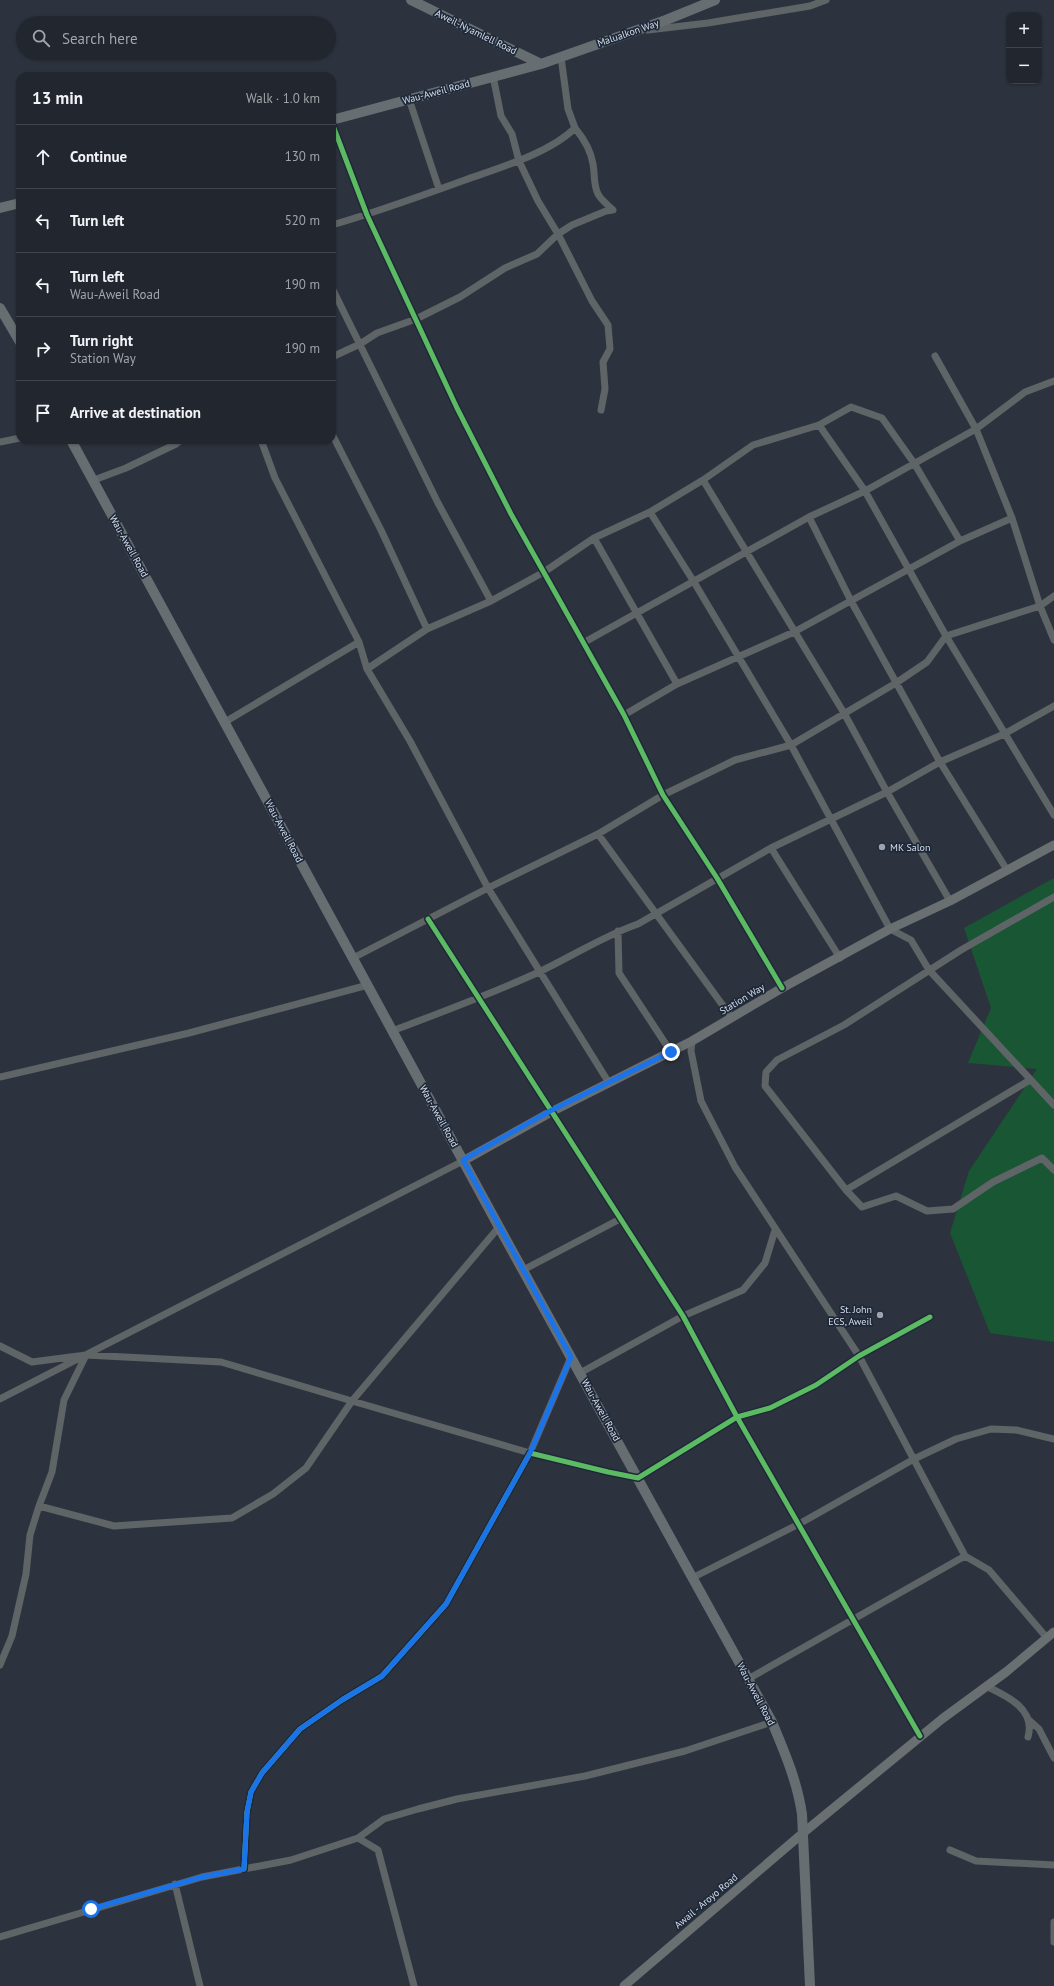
<!DOCTYPE html>
<html lang="en">
<head>
<meta charset="utf-8">
<style>
  body { margin:0; font-family:"PT Sans",sans-serif; background:#2a2e36; color:#f1f3f6 }
  .controls { position:absolute; right:12px; top:12px; display:grid; overflow:hidden; border-radius:8px; box-shadow:0 1px 3px #0004 }
  .controls button { width:36px; height:36px; display:grid; place-items:center; padding:0; border:0; border-bottom:1px solid #3f434a; background:#22262e; color:#f1f3f6; font:20px sans-serif }
  .stop { position:absolute; width:12px; height:12px; margin:-9px; border:3px solid #1a73e8; border-radius:50%; background:#fff }
  .stop.end { background:#1a73e8; border-color:#fff; box-shadow:0 1px 4px #0008 }
  .list { margin:0; padding:0; list-style:none }
  h2 { display:flex; justify-content:space-between; align-items:center; height:52px; margin:0; padding:0 16px; font-size:17px }
  h2 small { font-size:13px; font-weight:400; color:#a2a5aa }
  .list li { display:grid; grid-template-columns:26px 1fr auto; gap:12px; align-items:center; box-sizing:border-box; height:64px; padding:0 16px; border-top:1px solid #3f434a }
  .list b { display:block; font-size:15px; white-space:nowrap }
  .list p { margin:0; font-size:13px; white-space:nowrap; color:#a2a5aa }
  .list em { font-size:13px; font-style:normal; color:#a2a5aa }
  .icon { flex:none; width:22px; height:22px; fill:none; stroke:currentColor; stroke-width:2; stroke-linecap:round; stroke-linejoin:round }
  .map { position:relative; flex:none; width:1054px; height:1986px; overflow:hidden }
  .search { position:absolute; background:#22262e; box-shadow:0 1px 3px #0004; left:16px; top:16px; width:320px; height:44px; display:flex; align-items:center; gap:10px; box-sizing:border-box; padding:0 14px; border-radius:22px; color:#a2a5aa; font-size:15px }
  .panel { position:absolute; background:#22262e; box-shadow:0 1px 3px #0004; left:16px; top:72px; width:320px; height:372px; border-radius:12px }
  .map>svg:first-child { display:block }
  .green { fill:#185634 }
  .lines { fill:none; stroke-linecap:round; stroke-linejoin:round }
  .street { stroke:#5f6467; stroke-width:7 }
  .secondary { stroke:#6a6f72; stroke-width:9 }
  .primary { stroke:#676e72; stroke-width:10 }
  .cycleway-casing { stroke:#1d2839; stroke-width:8 }
  .cycleway { stroke:#5cba63; stroke-width:5 }
  .route { stroke:#1a73e8; stroke-width:5 }
  .poi-dot { fill:#9ca2ae; stroke:#1d2839; stroke-width:1.5 }
  .labels { text-anchor:middle; dominant-baseline:central; stroke-width:3.5; stroke-linejoin:round; paint-order:stroke }
  .street-label { font-size:10px; fill:#d7deea; stroke:#1d2839 }
  .poi-label { font-size:10px; fill:#d7deea; stroke:#1d2839; text-anchor:start }
</style>
</head>
<body>
<div class="map">
<svg width="1054" height="1986" viewBox="0 0 1054 1986">
  <rect width="100%" height="100%" fill="#2d333e"/>
  <path class="green" d="M1054,878V1342L990,1333L950,1233L969,1171L1037,1069L968,1063L991,1008L964,928Z"/>
  <g class="lines">
    <path class="street" d="M648,30L708,23L810,6L826,0
      M493,76L501,116L512,134L519,161L538,201L558,234L592,301L608,325L610,349L603,362L605,389L601,410
      M409,99L439,189
      M332,123L367,215L457,408L511,514L624,715L663,795L717,878L782,988
      M332,225C377,212 421,196 465,180C499,168 550,153 575,128L568,109L561,57
      M332,288L438,503L491,601
      M935,356L976,429L1012,518L1040,606L1054,640
      M332,357L360,344L377,333L416,319L460,297L505,268L537,254L558,234L572,225L606,211L613,210C608,205 601,200 598,194C593,184 595,174 593,164C591,150 584,139 575,128
      M819,425L865,491L946,636L1054,815
      M332,434L381,530L427,629
      M261,440L275,478L359,642L367,669L410,741L488,888L609,1083
      M0,442L20,438
      M94,480L126,468L176,444L181,440
      M703,480L844,713L887,792L950,901
      M650,512L694,582L791,745L890,929L911,940L929,970L1054,1105
      M809,517L851,601L940,762L1007,870
      M594,538L677,684
      M583,643L809,517L865,491L976,429L1025,392L1054,381
      M367,669L427,629L491,601L544,572L594,538L650,512L703,480L753,445L819,425L851,407L882,418L914,463L960,541
      M624,715L677,684L794,632L960,541L1012,518
      M225,722L359,642
      M598,834L732,1018
      M771,848L840,958
      M428,919L683,1316L737,1417L920,1736
      M618,931L619,973L671,1052
      M353,958L488,888L598,834L663,795L735,760L791,745L896,683L927,662L946,636L1040,606L1054,596
      M392,1031C442,1012 491,994 539,972C573,956 603,936 638,924L771,848L887,792L940,762L1004,734L1054,706
      M692,1041L691,1051L701,1101L735,1167L859,1356L965,1556L989,1570L1047,1638
      M0,1077L189,1033L368,985
      M1030,1080L846,1190L765,1086L766,1072L777,1060L844,1025L961,950L1054,897
      M846,1190L862,1207L896,1196L927,1211L953,1209L993,1182L1042,1158L1054,1170
      M523,1270L620,1219
      M0,1346L32,1362L86,1355L221,1362L352,1401L499,1227
      M86,1355L64,1400L52,1472L39,1506L114,1526L232,1518L273,1494L306,1468L352,1401L530,1453L571,1357
      M580,1373L683,1316L743,1290L765,1263L775,1230
      M0,1399L463,1161
      M692,1578L799,1524L914,1459L956,1439L991,1429L1016,1430L1054,1439
      M0,1665L12,1636L26,1574L30,1535L39,1506
      M748,1679L965,1556
      M986,1686C1007,1696 1036,1709 1028,1737
      M1029,1720L1039,1729L1054,1758
      M358,1838L378,1850L414,1986
      M950,1850L976,1861L1054,1865
      M244,1869L247,1812L251,1792L262,1773L300,1729L342,1700L382,1676L446,1604L530,1453L608,1472L638,1478L737,1417L770,1408L816,1385L859,1356L930,1317
      M175,1884L200,1986
      M1054,1922V1942
      M0,1937L202,1877L291,1860L358,1838L384,1819L418,1809L457,1799L585,1776L685,1751L772,1722"/>
    <path class="secondary" d="M463,1161L553,1111L692,1041L782,988L890,929L950,901L1054,845
      M624,1986L803,1833L942,1719L1006,1672L1054,1632"/>
    <path class="primary" d="M411,0L541,64
      M332,120L541,64L666,20L715,0
      M0,208L20,203
      M0,308L20,342
      M71,440L499,1227L772,1722C785,1753 797,1781 802,1814L810,1986"/>
    <g class="cycleway-casing">
      <path id="cycleway" d="M332,123L367,215L457,408L511,514L624,715L663,795L717,878L782,988
        M428,919L683,1316L737,1417L920,1736
        M244,1869L247,1812L251,1792L262,1773L300,1729L342,1700L382,1676L446,1604L530,1453L608,1472L638,1478L737,1417L770,1408L816,1385L859,1356L930,1317"/>
    </g>
    <use href="#cycleway" class="cycleway"/>
  </g>
  <g class="lines">
    <path class="route" d="M91,1909L202,1877L244,1869L247,1812L251,1792L262,1773L300,1729L342,1700L382,1676L446,1604L530,1453L571,1357L463,1160L552,1110L671,1052"/>
  </g>
  <g class="poi-dot">
    <circle cx="882" cy="847" r="4"/>
    <circle cx="880" cy="1315" r="4"/>
  </g>
  <g class="labels">
    <g class="street-label">
      <text transform="translate(476 32) rotate(26)">Aweil-Nyamlell Road</text>
      <text transform="translate(628 33) rotate(-19)">Malualkon Way</text>
      <text transform="translate(436 92) rotate(-15)">Wau-Aweil Road</text>
      <text transform="translate(129 546) rotate(61)">Wau-Aweil Road</text>
      <text transform="translate(284 831) rotate(62)">Wau-Aweil Road</text>
      <text transform="translate(742 999) rotate(-31)">Station Way</text>
      <text transform="translate(439 1116) rotate(61)">Wau-Aweil Road</text>
      <text transform="translate(601 1410) rotate(61)">Wau-Aweil Road</text>
      <text transform="translate(756 1694) rotate(62)">Wau-Aweil Road</text>
      <text transform="translate(706 1901) rotate(-40)">Awail - Aroyo Road</text>
    </g>
    <g class="poi-label">
      <text x="890" y="847">MK Salon</text>
      <text x="872" y="1309" text-anchor="end">St. John<tspan x="872" dy="12">ECS, Aweil</tspan></text>
    </g>
  </g>
</svg>
<div class="controls">
<button>+</button>
<button>−</button>
</div>
<div class="stop" style="left:91px;top:1909px"></div>
<div class="stop end" style="left:671px;top:1052px"></div>
<div class="search"><svg class="icon" aria-label="search" viewBox="0 0 24 24"><circle cx="10" cy="10" r="6"/><path d="M15 15l6 6"/></svg>Search here</div>
<section class="panel">
<h2>13 min<small>Walk · 1.0 km</small></h2>
<ul class="list">
<li><svg class="icon" aria-label="ahead" viewBox="0 0 24 24"><path d="M12 20V5M6 11l6-6 6 6"/></svg><div><b>Continue</b></div><em>130 m</em></li>
<li><svg class="icon" aria-label="left" viewBox="0 0 24 24"><path d="M17 20v-9H6M10 6l-5 5 5 5"/></svg><div><b>Turn left</b></div><em>520 m</em></li>
<li><svg class="icon" aria-label="left" viewBox="0 0 24 24"><path d="M17 20v-9H6M10 6l-5 5 5 5"/></svg><div><b>Turn left</b><p>Wau-Aweil Road</p></div><em>190 m</em></li>
<li><svg class="icon" aria-label="right" viewBox="0 0 24 24"><path d="M7 20v-9h11M14 6l5 5-5 5"/></svg><div><b>Turn right</b><p>Station Way</p></div><em>190 m</em></li>
<li><svg class="icon" aria-label="arrive" viewBox="0 0 24 24"><path d="M6 21V4h12l-3 4 3 4H6"/></svg><div><b>Arrive at destination</b></div></li>
</ul>
</section>
</div>
</body>
</html>
